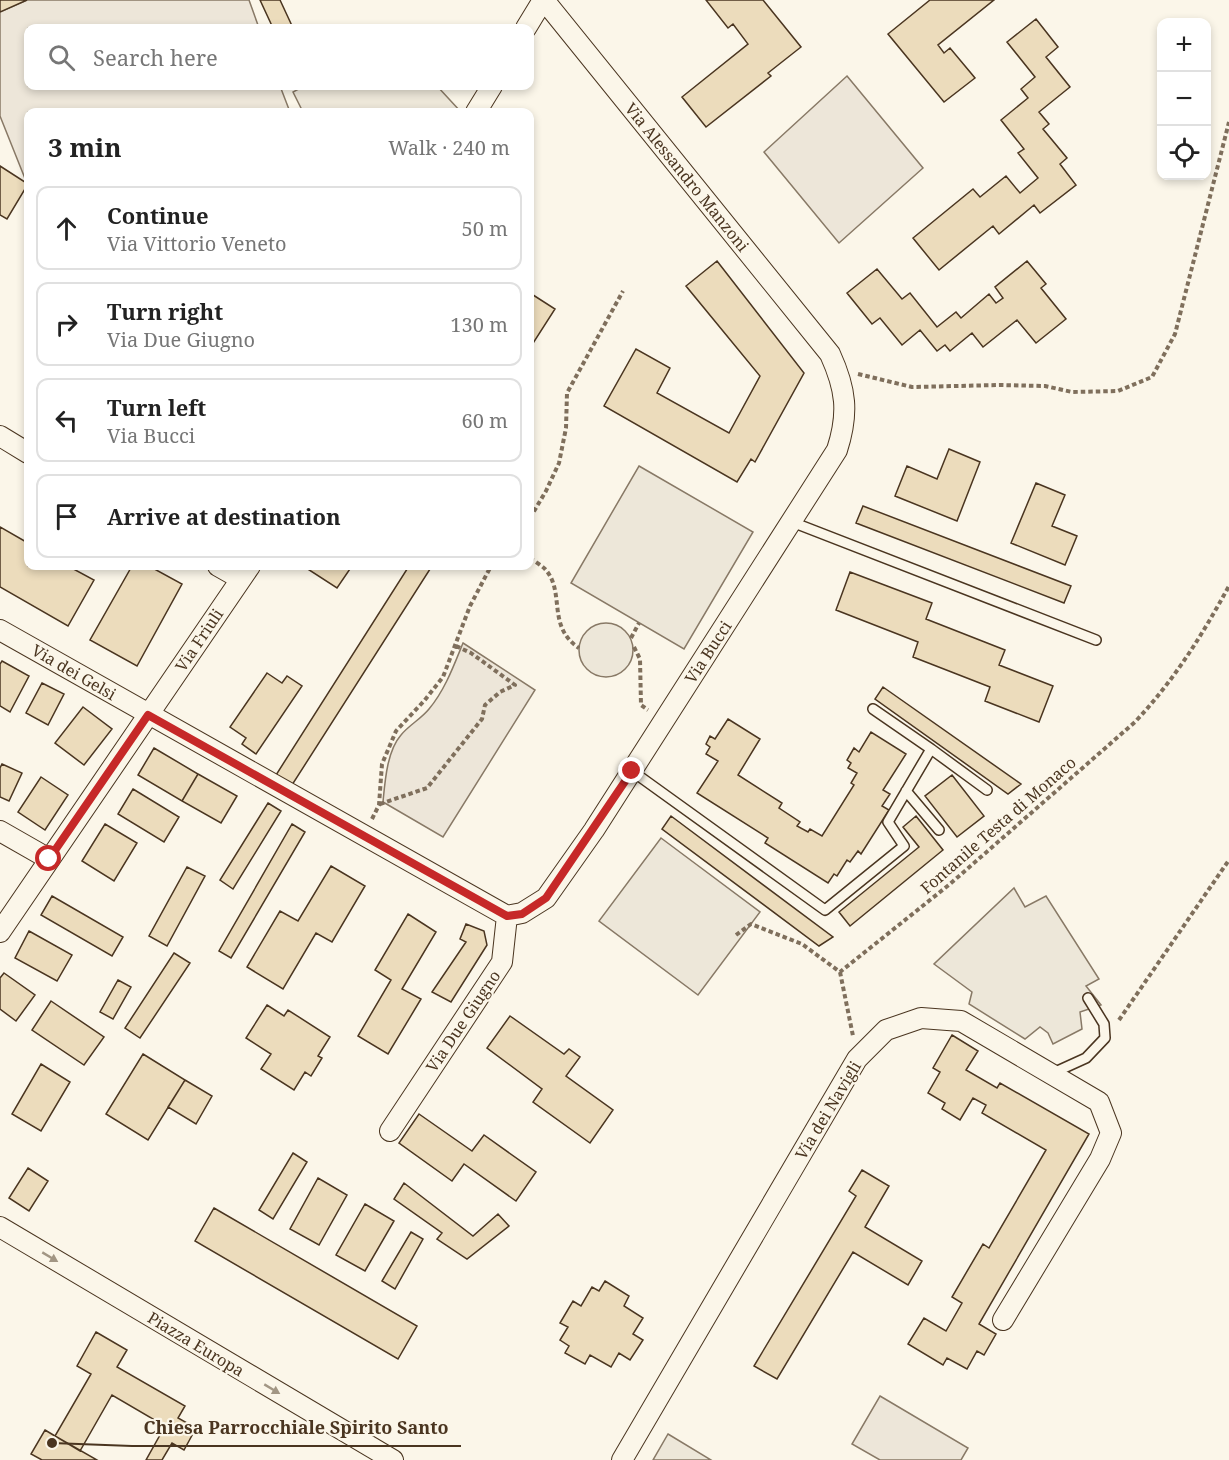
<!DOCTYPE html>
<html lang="en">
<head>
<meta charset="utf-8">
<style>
  body { margin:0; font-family:"Noto Serif",serif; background:#f2f2f2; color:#222 }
  .controls { position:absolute; right:18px; top:18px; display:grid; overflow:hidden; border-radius:12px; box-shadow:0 3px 9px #0003 }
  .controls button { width:54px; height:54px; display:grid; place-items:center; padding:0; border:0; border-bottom:2px solid #e0e0e0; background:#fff; color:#222; font:30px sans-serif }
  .stop { position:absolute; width:18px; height:18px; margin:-14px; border:4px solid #c62828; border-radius:50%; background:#fff }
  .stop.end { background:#c62828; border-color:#fff; box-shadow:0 2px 6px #0008 }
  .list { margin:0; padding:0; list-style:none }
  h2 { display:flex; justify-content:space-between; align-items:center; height:78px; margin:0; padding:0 24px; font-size:26px }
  h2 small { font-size:20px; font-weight:400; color:#767676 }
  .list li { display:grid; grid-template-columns:39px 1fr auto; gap:18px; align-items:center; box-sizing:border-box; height:84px; margin:0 12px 12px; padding:0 12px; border:2px solid #e0e0e0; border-radius:12px }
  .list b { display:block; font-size:22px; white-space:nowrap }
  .list p { margin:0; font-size:20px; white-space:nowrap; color:#767676 }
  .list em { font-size:20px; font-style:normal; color:#767676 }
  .icon { flex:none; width:33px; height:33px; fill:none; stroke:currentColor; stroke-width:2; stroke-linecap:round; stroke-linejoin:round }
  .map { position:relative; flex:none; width:1229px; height:1460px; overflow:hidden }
  .search { position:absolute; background:#fff; box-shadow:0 3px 9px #0003; left:24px; top:24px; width:510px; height:66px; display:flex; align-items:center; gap:15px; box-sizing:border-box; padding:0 21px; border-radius:12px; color:#767676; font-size:22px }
  .panel { position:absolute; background:#fff; box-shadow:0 3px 9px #0003; left:24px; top:108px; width:510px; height:462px; border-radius:12px }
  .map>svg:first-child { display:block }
  .green { fill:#ede6d9; stroke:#887966; stroke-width:1.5 }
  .parking { fill:#ede7d9; stroke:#887966; stroke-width:1.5 }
  .building { fill:#ecdcbc; stroke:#4a3520; stroke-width:1.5 }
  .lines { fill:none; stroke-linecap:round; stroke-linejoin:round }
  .lane-casing { stroke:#4a3520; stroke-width:12 }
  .street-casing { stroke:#4a3520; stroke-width:22 }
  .path { stroke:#7f6f5c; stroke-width:4; stroke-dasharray:4.5 3; stroke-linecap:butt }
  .lane { stroke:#fbf6e9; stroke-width:9 }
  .street { stroke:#fbf6e9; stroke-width:20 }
  .oneway { fill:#a29684 }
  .route { stroke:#c62828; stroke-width:8 }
  .labels { text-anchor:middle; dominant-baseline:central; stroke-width:4.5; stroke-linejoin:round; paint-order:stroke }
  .street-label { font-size:16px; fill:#4a3520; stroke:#fbf6e9 }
  .leader { fill:none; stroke:#4a3520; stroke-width:2 }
  .callout-dot { fill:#4a3520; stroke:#fbf6e9; stroke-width:2 }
  .callout-label { font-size:18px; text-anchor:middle; font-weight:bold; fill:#4a3520; stroke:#fbf6e9; stroke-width:4.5; stroke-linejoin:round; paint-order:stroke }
</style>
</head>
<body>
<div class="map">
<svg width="1229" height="1460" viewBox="0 0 1229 1460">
  <rect width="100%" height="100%" fill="#fbf6e9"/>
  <path class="green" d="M27,0H249L259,28H28V86H280L290,112H28V186L0,116V12Z
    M847,76L923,168L839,243L764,152Z
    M463,643L535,690L443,837L383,802C385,781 387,751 401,735C409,725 421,719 429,709C445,690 454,665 463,643Z
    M880,1396L968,1448L961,1460H880L852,1444Z"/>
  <path class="parking" d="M304,86H437L461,112H303L293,92Z
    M639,466L753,532L684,649L571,583Z
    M579 650a27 27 0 1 1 54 0a27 27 0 1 1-54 0Z
    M661,838L760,912L698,995L599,921Z
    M1014,888L1025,907L1046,896L1099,979L1086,986L1101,1005L1080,1012L1082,1029L1053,1044L1048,1033L1040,1027L1025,1039L969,1004L972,992L934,964Z
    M668,1434L711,1460H653Z"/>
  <path class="building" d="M0,0H27L0,12Z
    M260,0H280L293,28H273Z
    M706,0H763L801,47L768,73L771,76L706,127L682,97L748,44L733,24L728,28Z
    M930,0H994L938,45L944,53L950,48L975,78L944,102L888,34Z
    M1036,19L1058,47L1046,57L1070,87L1039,112L1049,124L1043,129L1067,158L1060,164L1076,185L1040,213L1034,205L999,234L993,226L939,270L913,238L973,189L980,197L1006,176L1020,193L1038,178L1018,153L1024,149L1001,120L1028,98L1021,89L1035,77L1007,42Z
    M0,166L28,184L7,219L0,215Z
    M717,261L804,373L755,462L751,459L737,482L604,406L636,349L670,368L657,393L729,433L760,376L686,286Z
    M1027,261L1046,284L1041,288L1066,319L1036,343L1017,320L983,347L972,333L950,351L945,345L937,351L920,330L902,345L880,318L872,324L847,293L877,269L902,299L910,293L937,327L956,312L961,318L989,294L996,303L1003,298L995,287Z
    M530,293L555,309L530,348Z
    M949,449L980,462L957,521L895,496L907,466L937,479Z
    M1036,483L1065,495L1052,526L1077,536L1065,565L1011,543Z
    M863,506L1071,586L1064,603L856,523Z
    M0,527L28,543V566H68L94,580L68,626L0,587Z
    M132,566H149L182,584L137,666L90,640Z
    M303,566H352L337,588Z
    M409,566H432L292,785L276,775Z
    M850,572L932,603L926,619L1005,650L999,665L1053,686L1039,722L985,701L990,687L913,657L918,642L836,610Z
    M2,661L29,676L10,712L0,706V664Z
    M267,673L282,683L287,676L302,686L256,754L242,744L246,738L230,727Z
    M42,683L64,694L48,725L26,713Z
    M883,687L1021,784L1008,794L875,699Z
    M83,707L112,729L84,765L55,743Z
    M728,719L760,739L738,775L782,803L779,808L800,822L797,826L808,832L810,829L822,836L854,785L851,783L857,773L848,768L851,763L847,760L854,748L859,752L871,732L906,754L883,790L890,794L882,806L889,810L861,854L858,851L850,862L847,860L837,876L834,874L828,883L765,843L768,838L697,793L718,761L706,754L710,747L706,744L710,736L715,739Z
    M154,748L198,774L182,801L138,775Z
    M2,764L22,773L9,801L0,797V768Z
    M198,774L237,796L221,823L182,801Z
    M952,775L984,816L957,837L925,796Z
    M41,777L68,795L45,830L18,812Z
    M133,789L179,817L164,842L118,814Z
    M268,803L281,811L233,889L220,880Z
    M671,816L833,937L819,946L662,829Z
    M916,816L943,850L850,926L839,912L919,847L903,827Z
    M105,824L137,843L114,881L82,861Z
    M292,824L305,832L231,958L219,951Z
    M331,866L365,886L332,942L316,933L283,989L247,967L280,911L298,921Z
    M187,867L205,876L167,946L149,936Z
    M52,896L123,937L112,956L41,915Z
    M408,914L436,932L402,989L421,999L388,1054L358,1036L391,980L375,970Z
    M466,924L484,931L487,945L451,1002L432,992L466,942L460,939Z
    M29,931L72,955L57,981L15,958Z
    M174,953L190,963L140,1038L125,1028Z
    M4,973L35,995L16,1021L0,1009V978Z
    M118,980L131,987L113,1019L100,1012Z
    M51,1001L104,1037L84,1065L32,1030Z
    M267,1005L284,1016L288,1010L330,1037L318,1056L322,1058L311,1076L305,1072L294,1090L261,1069L271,1054L246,1038Z
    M510,1016L564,1054L569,1049L580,1057L566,1076L613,1110L590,1143L533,1102L542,1089L487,1048Z
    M952,1035L978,1051L966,1070L997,1088L1000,1083L1089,1134L979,1324L996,1334L984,1355L977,1351L967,1369L947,1358L943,1365L908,1344L924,1318L946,1331L962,1303L952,1297L983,1244L989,1248L1046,1150L982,1113L986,1105L973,1098L960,1120L942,1109L945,1103L928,1093L940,1072L933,1068Z
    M143,1054L185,1080L148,1140L106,1114Z
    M41,1064L70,1082L41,1131L12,1114Z
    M185,1080L212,1096L196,1124L168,1107Z
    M419,1114L472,1151L484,1135L536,1172L516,1201L464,1164L452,1181L399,1143Z
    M293,1153L307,1162L273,1219L259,1210Z
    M28,1168L48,1181L29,1211L9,1198Z
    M862,1170L889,1186L865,1227L922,1261L908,1285L853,1252L777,1379L754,1366L856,1196L849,1191Z
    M318,1178L347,1195L319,1245L290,1229Z
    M404,1183L473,1236L498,1214L509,1226L467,1259L437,1239L442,1233L394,1199Z
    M365,1204L394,1221L365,1271L336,1255Z
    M214,1208L417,1326L398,1359L195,1241Z
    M411,1232L423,1239L395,1289L382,1281Z
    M605,1281L629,1296L624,1306L643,1318L633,1334L643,1340L630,1360L619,1353L611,1367L590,1355L585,1364L565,1353L569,1346L560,1340L568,1327L560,1323L573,1301L581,1306L592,1287L599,1291Z
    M96,1332L127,1350L117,1367L185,1406L178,1418L196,1428L184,1450L172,1443L162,1460H146L165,1426L112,1395L80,1451L55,1436L91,1374L77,1366Z
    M45,1430L55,1436L97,1460H42L31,1454Z"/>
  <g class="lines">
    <g class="lane-casing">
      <path id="lane" d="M792,522L1096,640
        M931,749L987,790
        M632,771L825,910L904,846L888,822L931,749L873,709
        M906,791L939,830
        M1053,1073L1086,1058L1105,1038L1104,1024L1088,998"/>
    </g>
    <g class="street-casing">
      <path id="street" d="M526,28L543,0
        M476,112L492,86
        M0,436L28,453
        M218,566L241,579
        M0,630L507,916
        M0,831L49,859
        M507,916L522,913L546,898L594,830L837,450C849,413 846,389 830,354L544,0
        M0,932L250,566
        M390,1131L502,962L507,916
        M0,1227L393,1460
        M622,1460L857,1059L886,1030L921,1018L961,1021L1099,1102L1111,1133L1100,1159L1003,1320"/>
    </g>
    <path class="path" d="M858,374L912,387L1000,385L1045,386L1072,392L1118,391L1152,377L1175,334L1229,122
      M530,518L546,491L559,463L566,428L567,393L623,291
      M530,558C534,561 541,565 545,569C566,592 546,626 579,648
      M631,638L639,623
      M634,647L640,659L641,705L648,710
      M380,804L427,788L482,719L485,705L500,692L515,685L471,653L456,646
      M372,819L379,805L382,764L396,731L424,701L443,677L470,606L491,566
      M736,935L751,924L802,944L840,972L950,884L1135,722C1175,679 1201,637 1229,586
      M840,972L853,1036
      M1119,1020L1229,860"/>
    <use href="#lane" class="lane"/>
    <use href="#street" class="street"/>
  </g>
  <defs><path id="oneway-solid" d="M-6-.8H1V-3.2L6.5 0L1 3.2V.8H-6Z" transform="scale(1.5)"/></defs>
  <g class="oneway">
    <use href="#oneway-solid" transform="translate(50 1257) rotate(31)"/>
    <use href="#oneway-solid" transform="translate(272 1389) rotate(31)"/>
  </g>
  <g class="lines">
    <path class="route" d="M49,859L148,715L507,916L522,914L546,898L632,771"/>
  </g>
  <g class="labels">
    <g class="street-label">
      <text transform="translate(687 177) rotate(51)">Via Alessandro Manzoni</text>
      <text transform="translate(199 640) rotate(-56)">Via Friuli</text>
      <text transform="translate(708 652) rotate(-57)">Via Bucci</text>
      <text transform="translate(74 672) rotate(30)">Via dei Gelsi</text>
      <text transform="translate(998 825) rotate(-41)">Fontanile Testa di Monaco</text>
      <text transform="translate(463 1021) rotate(-56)">Via Due Giugno</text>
      <text transform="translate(828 1110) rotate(-59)">Via dei Navigli</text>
      <text transform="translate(196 1344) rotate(31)">Piazza Europa</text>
    </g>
  </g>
  <path class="leader" d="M52 1443L132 1446H461"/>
  <circle class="callout-dot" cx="52" cy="1443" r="6"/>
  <g class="callout-label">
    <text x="296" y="1434">Chiesa Parrocchiale Spirito Santo</text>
  </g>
</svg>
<div class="controls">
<button>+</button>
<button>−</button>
<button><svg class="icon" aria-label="locate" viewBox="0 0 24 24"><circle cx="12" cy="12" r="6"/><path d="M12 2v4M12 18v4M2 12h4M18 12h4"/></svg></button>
</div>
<div class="stop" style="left:49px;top:859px"></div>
<div class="stop end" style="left:632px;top:771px"></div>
<div class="search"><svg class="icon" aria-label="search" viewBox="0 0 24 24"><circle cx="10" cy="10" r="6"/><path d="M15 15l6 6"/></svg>Search here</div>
<section class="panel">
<h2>3 min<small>Walk · 240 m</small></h2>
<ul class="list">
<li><svg class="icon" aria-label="ahead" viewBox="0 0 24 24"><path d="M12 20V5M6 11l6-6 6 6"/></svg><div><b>Continue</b><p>Via Vittorio Veneto</p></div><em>50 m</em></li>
<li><svg class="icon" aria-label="right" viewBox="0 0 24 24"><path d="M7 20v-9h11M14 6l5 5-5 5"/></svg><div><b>Turn right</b><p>Via Due Giugno</p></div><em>130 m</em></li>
<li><svg class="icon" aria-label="left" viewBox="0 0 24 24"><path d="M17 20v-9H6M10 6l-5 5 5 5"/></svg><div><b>Turn left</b><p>Via Bucci</p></div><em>60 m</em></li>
<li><svg class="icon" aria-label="arrive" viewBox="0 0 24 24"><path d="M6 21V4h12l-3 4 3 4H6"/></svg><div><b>Arrive at destination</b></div></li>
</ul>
</section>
</div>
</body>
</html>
